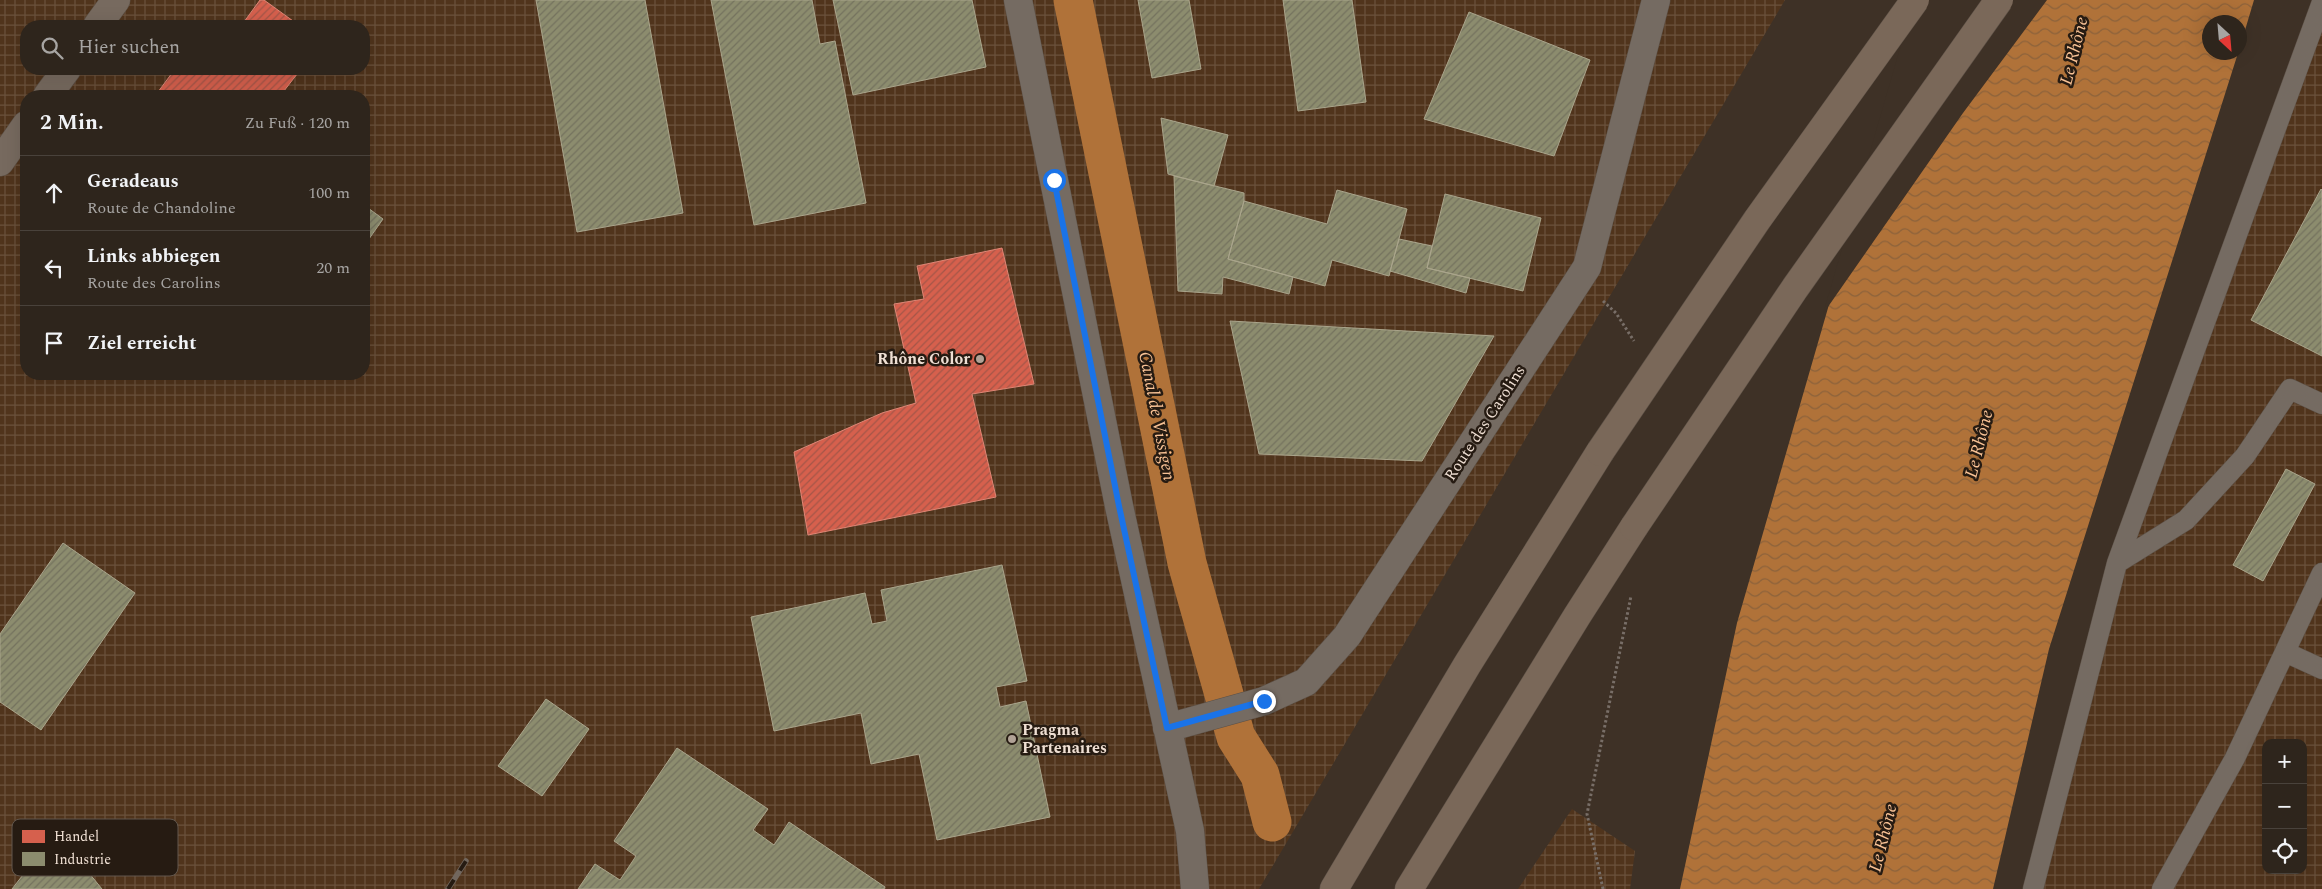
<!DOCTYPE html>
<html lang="de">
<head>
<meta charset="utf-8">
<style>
  body { margin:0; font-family:Spectral,serif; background:#362d25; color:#f1f3f6 }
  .controls { position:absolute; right:15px; bottom:15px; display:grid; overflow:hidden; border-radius:10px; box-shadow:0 5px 20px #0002 }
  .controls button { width:45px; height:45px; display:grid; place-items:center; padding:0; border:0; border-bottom:1px solid #49423b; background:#2e251c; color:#f1f3f6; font:25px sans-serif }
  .compass { position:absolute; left:2202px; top:15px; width:45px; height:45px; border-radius:50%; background:#2e251c; box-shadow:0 5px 20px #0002; rotate:154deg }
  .stop { position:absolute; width:15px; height:15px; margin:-11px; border:4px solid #1a73e8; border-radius:50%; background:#fff }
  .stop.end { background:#1a73e8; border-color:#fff; box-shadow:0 1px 5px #0008 }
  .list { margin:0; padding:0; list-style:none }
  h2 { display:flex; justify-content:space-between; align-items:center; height:65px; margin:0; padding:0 20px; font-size:21px }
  h2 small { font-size:16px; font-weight:400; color:#a7a5a3 }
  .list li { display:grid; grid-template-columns:32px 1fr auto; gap:15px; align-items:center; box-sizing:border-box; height:75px; padding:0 20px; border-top:1px solid #49423b }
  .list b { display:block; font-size:19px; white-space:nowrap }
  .list p { margin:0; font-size:16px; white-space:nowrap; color:#a7a5a3 }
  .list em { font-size:16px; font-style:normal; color:#a7a5a3 }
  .icon { flex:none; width:28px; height:28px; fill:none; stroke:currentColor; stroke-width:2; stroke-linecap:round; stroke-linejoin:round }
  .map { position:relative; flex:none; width:2322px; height:889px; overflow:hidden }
  .search { position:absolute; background:#2e251c; box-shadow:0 5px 20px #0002; left:20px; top:20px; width:350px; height:55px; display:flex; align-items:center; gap:12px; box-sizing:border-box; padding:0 18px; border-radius:20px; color:#a7a5a3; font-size:19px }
  .panel { position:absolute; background:#2e251c; box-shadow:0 5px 20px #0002; left:20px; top:90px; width:350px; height:290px; border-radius:20px }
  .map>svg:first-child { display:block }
  .industrial { fill:url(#industrial-grid); fill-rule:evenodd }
  .water { fill:url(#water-waves) }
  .pier { fill:#3e3126 }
  .shops { fill:url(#shops-hatch); stroke:#de8675 }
  .industry { fill:url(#industry-hatch); stroke:#aaa58c }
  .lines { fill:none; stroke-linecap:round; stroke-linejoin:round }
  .canal { stroke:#b07239; stroke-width:39 }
  .lane-casing { stroke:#5c5046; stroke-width:21 }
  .street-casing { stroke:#5c5046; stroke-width:29 }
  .secondary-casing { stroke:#5c5046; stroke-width:29 }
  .highway-casing { stroke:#5c5046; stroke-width:29 }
  .path { stroke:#786e67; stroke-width:3; stroke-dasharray:2.5 2.5; stroke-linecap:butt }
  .lane { stroke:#756b62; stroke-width:20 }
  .street { stroke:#756b62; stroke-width:28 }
  .secondary { stroke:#776a5f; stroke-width:28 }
  .highway { stroke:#7a6859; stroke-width:28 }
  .rail-casing { stroke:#72675e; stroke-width:5.5 }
  .rail { stroke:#261b12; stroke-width:4; stroke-dasharray:11; stroke-linecap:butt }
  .highway-bridge-casing { stroke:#5c5046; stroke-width:29; stroke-linecap:butt }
  .highway-bridge { stroke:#7a6859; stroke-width:28 }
  .route { stroke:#1a73e8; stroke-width:6 }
  .poi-dot { fill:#b1a296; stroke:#261b12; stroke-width:2 }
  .labels { text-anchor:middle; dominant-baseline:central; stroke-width:5; stroke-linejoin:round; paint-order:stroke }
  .poi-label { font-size:16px; font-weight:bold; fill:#efdfd3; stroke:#261b12; text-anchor:end }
  .street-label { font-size:16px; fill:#efdfd3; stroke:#261b12 }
  .water-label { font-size:18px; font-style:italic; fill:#f9c295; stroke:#261b12 }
  .key { fill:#261b12; stroke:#62564c; stroke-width:1 }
  .key-label { font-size:14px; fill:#efdfd3 }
</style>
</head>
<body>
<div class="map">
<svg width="2322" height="889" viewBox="0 0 2322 889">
  <defs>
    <pattern id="industrial-grid" width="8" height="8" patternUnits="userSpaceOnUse" patternTransform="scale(1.25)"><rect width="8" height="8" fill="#50341c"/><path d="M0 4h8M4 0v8" fill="none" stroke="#6a513c"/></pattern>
    <pattern id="water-waves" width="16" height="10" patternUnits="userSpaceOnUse" patternTransform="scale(1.25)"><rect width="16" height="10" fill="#b07239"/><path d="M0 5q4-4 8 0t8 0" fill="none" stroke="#8c623b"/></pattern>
    <pattern id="shops-hatch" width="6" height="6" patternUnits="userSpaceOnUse" patternTransform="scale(1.25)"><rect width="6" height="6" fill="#d6604d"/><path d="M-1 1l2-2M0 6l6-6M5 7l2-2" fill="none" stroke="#a45648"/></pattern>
    <pattern id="industry-hatch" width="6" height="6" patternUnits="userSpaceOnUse" patternTransform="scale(1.25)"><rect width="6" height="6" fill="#8c8c6e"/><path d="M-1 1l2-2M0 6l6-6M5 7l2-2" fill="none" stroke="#74725e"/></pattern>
  </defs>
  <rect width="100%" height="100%" fill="#3e3126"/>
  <path class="industrial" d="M0,0H1785L1259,889H0ZM26,26H364V69H26ZM26,96H364V374H26Z
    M2322,2V889H2033L2117,563ZM2266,743H2303V870H2266Z
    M1572,809L1635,851L1630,889H1518Z"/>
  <path class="water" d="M1917,0H2254L2240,47V22H2210V52L2238,53L2049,649L1993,889H1680L1737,623Z"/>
  <path class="pier" d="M1914,0H2047L1963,113L1823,314Z"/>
  <path class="shops" d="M260,0H264L300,26H241Z
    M175,69H301L280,96H155Z
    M1002,248L1034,384L972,394L996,497L808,535L794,452L882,413L916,403L894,304L924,299L917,266Z"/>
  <path class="industry" d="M536,0H645L683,213L577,232Z
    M711,0H812L820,44L835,41L866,203L754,225Z
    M833,0H972L986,67L853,95Z
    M1138,0H1189L1201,69L1152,78Z
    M1283,0H1352L1366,102L1298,111Z
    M1469,12L1590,60L1554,156L1424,119Z
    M1161,118L1228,135L1214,186L1168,174Z
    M1174,176L1244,193V201L1228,259L1293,277L1289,294L1223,277L1222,294L1178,291Z
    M2321,189L2322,190V356L2251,320Z
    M1337,190L1407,209L1389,276L1332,260L1325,286L1228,259L1244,201L1327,224Z
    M1445,194L1541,218L1523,291L1427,268Z
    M364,205L383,219L364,246Z
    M1399,239L1432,246L1427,268L1470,278L1466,293L1390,271Z
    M1230,321L1494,336L1422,461L1259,454Z
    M2286,469L2315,484L2263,581L2233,565Z
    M63,543L135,593L41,730L0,702V634Z
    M1002,565L1027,681L996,687L1000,707L1026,701L1050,817L937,840L919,754L871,764L861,713L774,731L751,617L865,593L872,624L887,621L881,590Z
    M546,699L589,729L542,796L498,766Z
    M677,748L768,809L753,830L774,845L789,822L885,887L884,889H578L595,864L620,880L636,856L614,841Z
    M58,861L75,864L89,873L102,889H12L26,871L41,863Z"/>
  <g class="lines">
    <path class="canal" d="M1073,0L1187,563L1236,737L1260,775L1272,822"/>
    <g class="lane-casing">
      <path id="lane" d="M2117,563L2322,2
        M2285,652L2322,669
        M2033,889L2117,563L2186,520L2245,456L2290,389L2322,404
        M2162,889L2235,758L2322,573"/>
    </g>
    <g class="street-casing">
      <path id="street" d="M1018,0L1119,506L1190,831L1195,889
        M1167,728L1264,701L1306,682L1347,636L1587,267L1656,0"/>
    </g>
    <g class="secondary-casing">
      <path id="secondary" d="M97,26L116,0
        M47,96L67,69
        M0,162L26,125"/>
    </g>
    <g class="highway-casing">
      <path id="highway" d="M1334,889L1467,665L1600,452
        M1409,889L1577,616L1634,527"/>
    </g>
    <path class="path" d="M1603,301L1616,313L1634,341
      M1603,889L1587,814L1631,596"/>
    <use href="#lane" class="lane"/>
    <use href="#street" class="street"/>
    <use href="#secondary" class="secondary"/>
    <use href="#highway" class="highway"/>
    <g class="rail-casing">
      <path id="rail" d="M448,889L466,861"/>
    </g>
    <use href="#rail" class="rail"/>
    <g class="highway-bridge-casing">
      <path id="highway-bridge" d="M1600,452L1757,220L1915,0
        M1634,527L1795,288L1999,0"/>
    </g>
    <use href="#highway-bridge" class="highway-bridge"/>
  </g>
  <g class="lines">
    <path class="route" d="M1054,180L1119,506L1167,728L1264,701"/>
  </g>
  <g class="poi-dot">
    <circle cx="980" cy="359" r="5"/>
    <circle cx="1012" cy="739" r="5"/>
  </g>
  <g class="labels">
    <g class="poi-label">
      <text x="970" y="359">Rhône Color</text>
      <text x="1022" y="730" text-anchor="start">Pragma<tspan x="1022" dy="18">Partenaires</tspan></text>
    </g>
    <g class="street-label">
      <text transform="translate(1485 423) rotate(-57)">Route des Carolins</text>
    </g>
    <g class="water-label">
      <text transform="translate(2074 51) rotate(-76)">Le Rhône</text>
      <text transform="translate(1157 416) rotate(79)">Canal de Vissigen</text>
      <text transform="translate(1979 444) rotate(-76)">Le Rhône</text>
      <text transform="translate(1883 838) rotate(-76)">Le Rhône</text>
    </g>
  </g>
  <rect x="12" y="819" width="166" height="57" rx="8" class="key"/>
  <rect x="22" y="830" width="23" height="13" fill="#d6604d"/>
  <rect x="22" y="852" width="23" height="14" fill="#8c8c6e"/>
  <g class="key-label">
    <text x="54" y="841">Handel</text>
    <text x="54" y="864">Industrie</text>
  </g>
</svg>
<div class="controls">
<button>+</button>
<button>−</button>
<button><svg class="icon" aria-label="locate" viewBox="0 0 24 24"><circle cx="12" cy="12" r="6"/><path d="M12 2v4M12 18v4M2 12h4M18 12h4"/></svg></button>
</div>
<svg class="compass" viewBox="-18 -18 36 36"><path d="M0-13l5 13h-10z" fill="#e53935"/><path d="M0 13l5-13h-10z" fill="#a7a5a3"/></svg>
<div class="stop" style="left:1054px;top:180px"></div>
<div class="stop end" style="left:1264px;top:701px"></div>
<div class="search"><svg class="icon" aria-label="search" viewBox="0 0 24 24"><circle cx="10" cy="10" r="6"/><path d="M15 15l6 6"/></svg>Hier suchen</div>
<section class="panel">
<h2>2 Min.<small>Zu Fuß · 120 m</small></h2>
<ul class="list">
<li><svg class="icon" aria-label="ahead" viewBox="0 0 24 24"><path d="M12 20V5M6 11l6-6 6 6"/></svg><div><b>Geradeaus</b><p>Route de Chandoline</p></div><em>100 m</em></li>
<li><svg class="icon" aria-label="left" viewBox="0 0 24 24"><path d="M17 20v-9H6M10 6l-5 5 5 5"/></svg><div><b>Links abbiegen</b><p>Route des Carolins</p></div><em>20 m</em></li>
<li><svg class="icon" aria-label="arrive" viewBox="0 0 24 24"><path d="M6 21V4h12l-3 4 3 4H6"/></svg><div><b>Ziel erreicht</b></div></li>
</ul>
</section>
</div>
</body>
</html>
